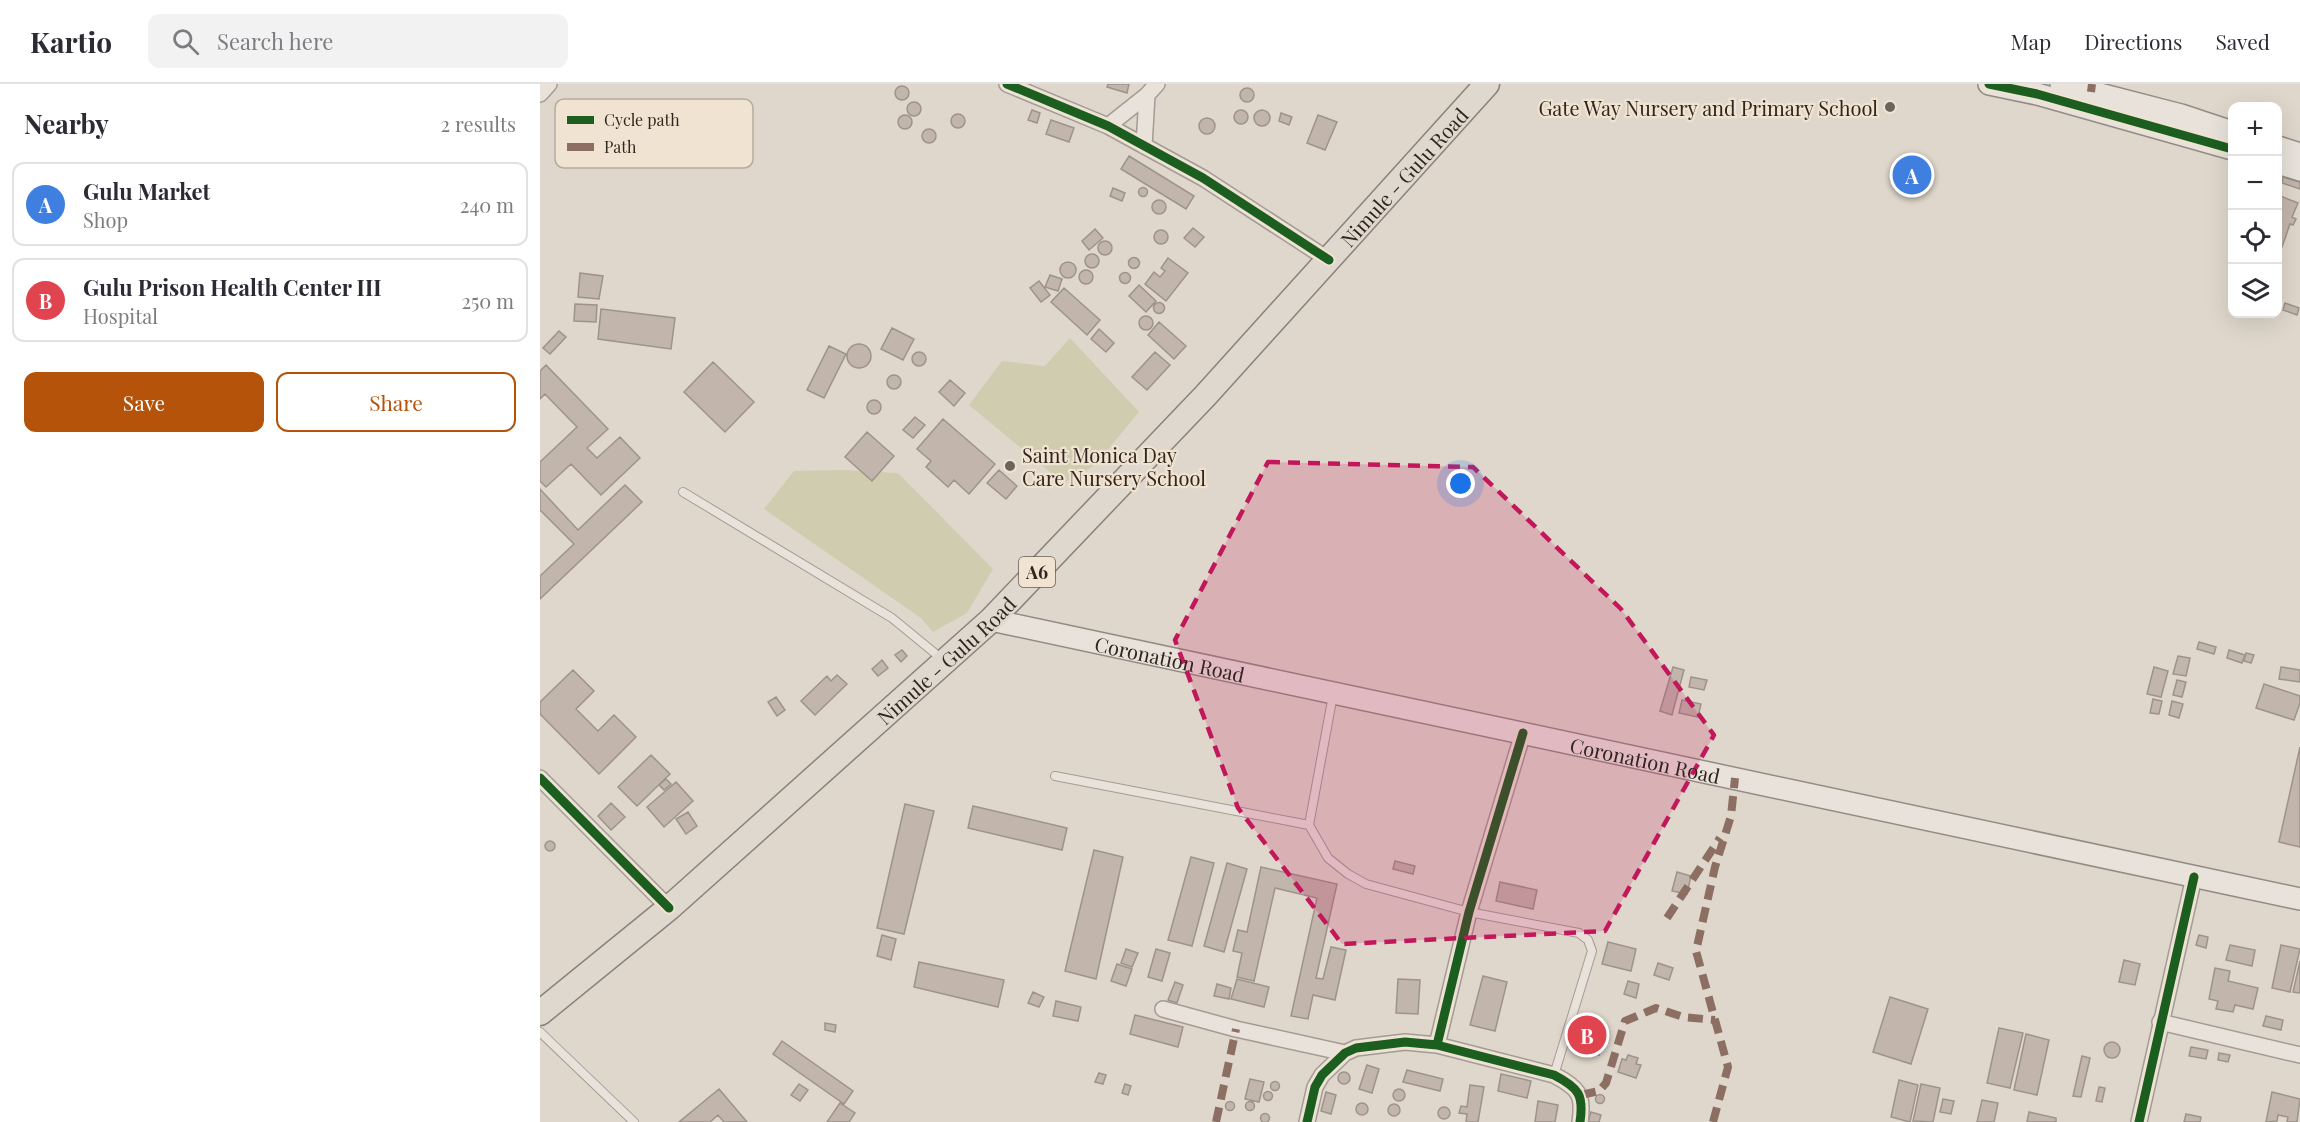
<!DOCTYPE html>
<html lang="en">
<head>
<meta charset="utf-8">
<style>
  body { margin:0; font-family:"Playfair Display",serif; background:#f2f2f3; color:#2b2b33 }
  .controls { position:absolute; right:18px; top:18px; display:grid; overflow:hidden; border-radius:12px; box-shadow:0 6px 24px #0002 }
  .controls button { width:54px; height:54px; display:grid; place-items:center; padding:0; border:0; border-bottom:2px solid #e1e1e2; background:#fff; color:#2b2b33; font:30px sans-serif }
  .you { position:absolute; left:921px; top:400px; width:21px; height:21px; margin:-15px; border:4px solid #fff; border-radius:50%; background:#1a73e8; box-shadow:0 0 0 9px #1a73e833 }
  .badge { display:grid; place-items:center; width:39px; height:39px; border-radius:50%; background:#b45309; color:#fff; font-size:20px; font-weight:700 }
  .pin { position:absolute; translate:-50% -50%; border:3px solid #fff; box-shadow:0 2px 6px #0006 }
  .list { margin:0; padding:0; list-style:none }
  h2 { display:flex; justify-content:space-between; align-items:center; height:78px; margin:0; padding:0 24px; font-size:26px }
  h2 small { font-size:20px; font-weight:400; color:#7c7c81 }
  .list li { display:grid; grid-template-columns:39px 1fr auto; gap:18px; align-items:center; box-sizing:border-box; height:84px; margin:0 12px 12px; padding:0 12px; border:2px solid #e1e1e2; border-radius:12px }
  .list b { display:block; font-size:22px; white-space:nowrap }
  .list p { margin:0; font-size:20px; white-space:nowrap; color:#7c7c81 }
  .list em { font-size:20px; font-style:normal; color:#7c7c81 }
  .actions { display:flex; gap:12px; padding:18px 24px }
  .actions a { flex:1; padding:14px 0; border:2px solid #b45309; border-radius:12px; text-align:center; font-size:21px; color:#b45309 }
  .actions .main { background:#b45309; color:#fff }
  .icon { flex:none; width:33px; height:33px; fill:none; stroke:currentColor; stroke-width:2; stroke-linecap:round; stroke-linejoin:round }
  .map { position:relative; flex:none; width:1760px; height:1038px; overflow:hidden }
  header { display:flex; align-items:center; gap:36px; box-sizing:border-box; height:84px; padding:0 30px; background:#fff; border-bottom:2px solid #e1e1e2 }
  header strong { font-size:28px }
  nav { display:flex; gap:33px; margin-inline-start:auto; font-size:21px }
  .search { width:420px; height:54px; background:#f2f2f3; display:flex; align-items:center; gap:15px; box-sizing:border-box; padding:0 21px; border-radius:12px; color:#7c7c81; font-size:22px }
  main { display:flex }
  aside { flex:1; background:#fff }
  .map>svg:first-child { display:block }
  .green { fill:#d0ccaf }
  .building { fill:#c2b5ac; stroke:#9e938b; stroke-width:1.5 }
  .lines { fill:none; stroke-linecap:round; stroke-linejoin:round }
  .lane-casing { stroke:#a49c94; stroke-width:10 }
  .street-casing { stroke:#a49c94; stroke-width:18 }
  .secondary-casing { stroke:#948c84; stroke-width:24 }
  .primary-casing { stroke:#8a827b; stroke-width:27 }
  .lane { stroke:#e8e2db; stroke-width:8 }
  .street { stroke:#e8e2db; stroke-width:15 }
  .secondary { stroke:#e8e2db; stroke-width:21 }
  .primary { stroke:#dfd8ce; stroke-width:24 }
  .quiet { stroke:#8d6e63; stroke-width:8; stroke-dasharray:15 8; stroke-linecap:butt }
  .cycleway-casing { stroke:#f0e3d1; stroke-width:13 }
  .cycleway { stroke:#1b5e20; stroke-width:9 }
  .marked { fill:#c2185b; fill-opacity:0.2; stroke:#c2185b; stroke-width:4.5; stroke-dasharray:12 8; stroke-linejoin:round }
  .poi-dot { fill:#6e635b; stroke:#f0e3d1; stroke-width:2 }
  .labels { text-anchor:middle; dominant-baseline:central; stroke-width:4.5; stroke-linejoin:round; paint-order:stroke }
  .shield { fill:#f0e3d1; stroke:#6a5e54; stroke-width:1.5 }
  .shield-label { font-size:18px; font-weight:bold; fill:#31251e }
  .poi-label { font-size:20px; fill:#31251e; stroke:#f0e3d1; text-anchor:end }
  .street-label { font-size:20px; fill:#31251e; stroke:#f0e3d1 }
  .key { fill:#f0e3d1; stroke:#b7aa9b; stroke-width:1.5 }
  .key-label { font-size:16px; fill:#31251e }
</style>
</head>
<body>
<header>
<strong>Kartio</strong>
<div class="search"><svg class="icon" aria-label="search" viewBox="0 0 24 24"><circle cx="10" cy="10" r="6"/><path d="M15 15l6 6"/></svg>Search here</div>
<nav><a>Map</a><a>Directions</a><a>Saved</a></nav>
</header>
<main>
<aside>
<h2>Nearby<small>2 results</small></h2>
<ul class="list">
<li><span class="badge" style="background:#3f7fe0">A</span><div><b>Gulu Market</b><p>Shop</p></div><em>240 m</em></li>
<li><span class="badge" style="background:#e0444e">B</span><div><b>Gulu Prison Health Center III</b><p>Hospital</p></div><em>250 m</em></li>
</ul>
<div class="actions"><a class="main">Save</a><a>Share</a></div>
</aside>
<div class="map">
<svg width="1760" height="1038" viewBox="0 0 1760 1038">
  <rect width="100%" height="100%" fill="#dfd7cb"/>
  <path class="green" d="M530,254L599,328L555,381L521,401L509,387L429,321L462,277L505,282Z
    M303,386L358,389L453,485L427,529L393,548L381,534L224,425L254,387Z"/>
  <path class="building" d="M568,0H589L587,9L567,3Z
    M355 9a7 7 0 1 1 14 0a7 7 0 1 1-14 0Z
    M700 11a7 7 0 1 1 14 0a7 7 0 1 1-14 0Z
    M367 25a7 7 0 1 1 14 0a7 7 0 1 1-14 0Z
    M694 33a7 7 0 1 1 14 0a7 7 0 1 1-14 0Z
    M492,26L500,29L497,39L488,36Z
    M714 34a8 8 0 1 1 16 0a8 8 0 1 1-16 0Z
    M741,29L752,33L749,41L739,37Z
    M411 37a7 7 0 1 1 14 0a7 7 0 1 1-14 0Z
    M778,31L797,38L785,66L767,59Z
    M358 38a7 7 0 1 1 14 0a7 7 0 1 1-14 0Z
    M659 42a8 8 0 1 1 16 0a8 8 0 1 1-16 0Z
    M511,36L534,44L529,58L506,50Z
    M382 52a7 7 0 1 1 14 0a7 7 0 1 1-14 0Z
    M589,72L654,112L646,125L581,85Z
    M1743,93L1760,98V105L1742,99Z
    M598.5 108a4.5 4.5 0 1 1 9 0a4.5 4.5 0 1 1-9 0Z
    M573,104L585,109L582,117L570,112Z
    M1738,111L1758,119L1752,133L1756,135L1753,141L1750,140L1742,163L1738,161Z
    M612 123a7 7 0 1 1 14 0a7 7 0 1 1-14 0Z
    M653,144L664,153L655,163L644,154Z
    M555,145L563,154L549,166L542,157Z
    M614 153a7 7 0 1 1 14 0a7 7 0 1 1-14 0Z
    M558 164a7 7 0 1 1 14 0a7 7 0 1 1-14 0Z
    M545 177a7 7 0 1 1 14 0a7 7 0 1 1-14 0Z
    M588.5 179a5.5 5.5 0 1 1 11 0a5.5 5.5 0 1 1-11 0Z
    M628,174L648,189L626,217L605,200L614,188L620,193L625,187L621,184Z
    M520 186a8 8 0 1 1 16 0a8 8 0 1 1-16 0Z
    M539 193a7 7 0 1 1 14 0a7 7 0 1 1-14 0Z
    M579.5 194a5.5 5.5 0 1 1 11 0a5.5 5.5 0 1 1-11 0Z
    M40,189L63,192L59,215L38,213Z
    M510,191L522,195L518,207L505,203Z
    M499,197L510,211L501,218L490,204Z
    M599,201L616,217L606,228L589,212Z
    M524,204L560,236L547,251L511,218Z
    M613.5 224a5.5 5.5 0 1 1 11 0a5.5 5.5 0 1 1-11 0Z
    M1745,219L1759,224L1757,231L1743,226Z
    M35,220L57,221L56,238L34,237Z
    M61,225L135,234L131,265L58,255Z
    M599 239a7 7 0 1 1 14 0a7 7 0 1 1-14 0Z
    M619,238L646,262L634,275L608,251Z
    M352,244L374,255L363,276L341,265Z
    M559,245L574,259L566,268L551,255Z
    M19,247L26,253L10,270L3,264Z
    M307 272a12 12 0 1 1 24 0a12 12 0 1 1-24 0Z
    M289,262L306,270L284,314L267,306Z
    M372 275a7 7 0 1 1 14 0a7 7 0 1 1-14 0Z
    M615,268L630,281L607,306L592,293Z
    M173,278L214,318L185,348L144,308Z
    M6,281L68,345L47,364L57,374L80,353L100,374L61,411L31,380L6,403L0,397V378L37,343L5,310L0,315V287Z
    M347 298a7 7 0 1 1 14 0a7 7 0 1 1-14 0Z
    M410,296L425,309L414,322L399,308Z
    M327 323a7 7 0 1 1 14 0a7 7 0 1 1-14 0Z
    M375,333L385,341L373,354L363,346Z
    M403,335L455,380L429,410L414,396L408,403L386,383L391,377L377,365Z
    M327,348L354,372L332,397L305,373Z
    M459,386L477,402L466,415L447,399Z
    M85,401L102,418L0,515V492L34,460L0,426V405L38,446Z
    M1659,558L1676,563L1674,570L1657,565Z
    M362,566L367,572L361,578L355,571Z
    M1689,566L1705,571L1702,579L1687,574Z
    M1706,569L1714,571L1711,579L1704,577Z
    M1638,572L1650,574L1646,592L1633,590Z
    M342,576L348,584L338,592L332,585Z
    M1133,583L1144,586L1132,631L1120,627Z
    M1614,583L1628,587L1621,613L1607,610Z
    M1741,583L1760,586V598L1739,595Z
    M33,586L54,607L36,625L58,647L74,631L96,653L59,690L0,630V618Z
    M297,591L307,600L275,631L261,617L287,592L291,597Z
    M1151,593L1167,596L1164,606L1149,603Z
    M1637,596L1646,598L1642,613L1633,611Z
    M1724,600L1760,612V619L1754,636L1716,624Z
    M236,613L245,626L237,632L228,618Z
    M1613,615L1622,617L1619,630L1610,629Z
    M1142,616L1161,620L1158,633L1139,629Z
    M1632,617L1643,620L1639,634L1629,631Z
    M1760,663V763L1739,758Z
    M111,671L130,690L97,722L78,703Z
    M126,695L131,700L124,706L119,701Z
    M136,698L153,717L124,743L107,723Z
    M71,719L85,733L71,746L58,732Z
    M365,720L394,727L364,850L337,844Z
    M433,722L527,744L522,766L428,744Z
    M148,728L157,742L146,750L136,735Z
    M5 762a5 5 0 1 1 10 0a5 5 0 1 1-10 0Z
    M554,766L583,773L556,895L525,887Z
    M651,773L674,779L652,862L628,856Z
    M855,777L875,782L873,790L853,785Z
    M687,779L707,785L684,868L664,862Z
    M721,783L797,800L776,894L783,895L791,863L806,866L795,916L773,911L768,935L751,932L777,814L735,804L714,897L697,893L702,869L693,867L698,846L707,848Z
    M1137,788L1151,792L1147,810L1132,807Z
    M960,798L997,806L993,825L956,817Z
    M342,851L356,855L351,876L337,872Z
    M1659,851L1668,853L1666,864L1656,861Z
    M1068,858L1096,865L1091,887L1062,880Z
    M1690,861L1715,866L1712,882L1686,876Z
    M1741,861L1760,865L1750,908L1732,904Z
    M586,865L598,869L592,883L581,879Z
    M616,865L630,869L622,897L608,893Z
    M1584,876L1600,880L1595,901L1579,898Z
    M1760,877V909L1753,908Z
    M379,878L464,896L458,923L374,903Z
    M1118,879L1133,884L1129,896L1114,891Z
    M577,880L592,885L586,902L571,897Z
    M1675,884L1690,887L1688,897L1718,904L1713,925L1695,921L1693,928L1676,925L1678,917L1669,915Z
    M943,892L967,898L955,947L930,941Z
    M697,895L729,903L724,923L691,915Z
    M858,895L880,896L878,930L856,929Z
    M1088,897L1099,900L1096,914L1084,910Z
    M635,898L643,901L637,919L628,916Z
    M677,900L691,904L689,915L674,912Z
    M493,908L504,913L499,923L488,919Z
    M1350,913L1388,925L1371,980L1333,968Z
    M516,917L541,923L538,937L513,932Z
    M595,931L643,943L638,963L590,950Z
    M1726,932L1743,936L1741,946L1723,942Z
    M1030,937L1065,946L1059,971L1024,961Z
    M285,939L296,941L295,948L285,946Z
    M1459,944L1483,949L1470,1004L1447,999Z
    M1486,950L1509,956L1497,1011L1474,1006Z
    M242,957L313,1007L304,1020L233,970Z
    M1564 966a8 8 0 1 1 16 0a8 8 0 1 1-16 0Z
    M1651,963L1668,966L1666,975L1649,972Z
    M1679,969L1690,971L1688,978L1678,976Z
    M1088,971L1098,974L1096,980L1101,981L1096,994L1078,988L1082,975L1086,976Z
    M1542,972L1550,974L1541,1013L1533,1012Z
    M827,981L839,985L832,1009L819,1005Z
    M867,986L903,995L900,1007L863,998Z
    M798 994a6 6 0 1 1 12 0a6 6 0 1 1-12 0Z
    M559,989L566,991L563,1000L555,998Z
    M961,990L991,997L987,1014L958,1007Z
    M710,995L724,998L719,1018L705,1015Z
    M1359,996L1378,1001L1370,1038L1351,1033Z
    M730.5 1002a4.5 4.5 0 1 1 9 0a4.5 4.5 0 1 1-9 0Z
    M259,1000L268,1006L260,1017L251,1011Z
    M585,1000L591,1002L588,1011L582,1009Z
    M1381,1000L1400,1004L1393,1038L1373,1037Z
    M930,1001L944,1003L938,1038H926L927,1030L919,1029L921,1022L927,1023Z
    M1559,1003L1565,1004L1562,1018L1556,1017Z
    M179,1005L207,1038H184L178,1031L170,1038H139Z
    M853 1011a6 6 0 1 1 12 0a6 6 0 1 1-12 0Z
    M723.5 1012a4.5 4.5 0 1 1 9 0a4.5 4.5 0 1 1-9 0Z
    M786,1008L796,1011L791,1030L781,1027Z
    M1732,1008L1760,1015L1757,1038H1747L1748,1033L1738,1031L1737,1037L1726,1038Z
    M1055.5 1015a4.5 4.5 0 1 1 9 0a4.5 4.5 0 1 1-9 0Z
    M1403,1015L1414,1017L1411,1030L1400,1028Z
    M1442,1016L1458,1019L1454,1038H1437Z
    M998,1017L1018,1021L1015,1038H995Z
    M685.5 1022a4.5 4.5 0 1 1 9 0a4.5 4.5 0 1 1-9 0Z
    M705.5 1022a4.5 4.5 0 1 1 9 0a4.5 4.5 0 1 1-9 0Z
    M300,1019L315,1029L309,1038H287Z
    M816 1025a6 6 0 1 1 12 0a6 6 0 1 1-12 0Z
    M848 1026a6 6 0 1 1 12 0a6 6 0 1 1-12 0Z
    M898 1029a6 6 0 1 1 12 0a6 6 0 1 1-12 0Z
    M1051,1028L1061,1031L1059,1038H1048Z
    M1489,1028L1516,1034V1038H1487Z
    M720.5 1034a4.5 4.5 0 1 1 9 0a4.5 4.5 0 1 1-9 0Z
    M1646,1030L1661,1033L1660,1038H1644Z"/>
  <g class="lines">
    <g class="lane-casing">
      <path id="lane" d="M143,408L352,534L402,575
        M793,611L769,741L788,774L808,790L826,800L929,828L1039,849L1048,856L1052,867L1014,991
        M515,692L769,741
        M0,948L94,1038"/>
    </g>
    <g class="street-casing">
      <path id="street" d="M467,0L568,42L663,94L789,176
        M0,10L9,0
        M568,42L607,11L617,0
        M604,62L607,11
        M0,694L129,824
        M623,925L696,945L805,969
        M1620,938L1760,971
        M897,961L929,828L983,649
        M767,1038L775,1003L782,991L805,969L816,964L865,958L897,961L1014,991C1039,1004 1044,1011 1040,1038
        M1599,1038L1654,793"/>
    </g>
    <g class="secondary-casing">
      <g id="secondary">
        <path d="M1449,0L1497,10L1692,65"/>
        <path d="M1521,0L1641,31L1692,48"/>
        <path d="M1738,63L1760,70"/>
        <path d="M1738,79L1760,86"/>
        <path id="s1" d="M451,536L1760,815"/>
      </g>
    </g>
    <g class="primary-casing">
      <g id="primary">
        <path id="s2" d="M0,929L129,824L451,536L666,311L947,0"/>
      </g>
    </g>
    <use href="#lane" class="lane"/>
    <use href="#street" class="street"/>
    <use href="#secondary" class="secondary"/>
    <use href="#primary" class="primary"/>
    <path class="quiet" d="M1551,8L1552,0
      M1127,834L1180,754
      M1041,1011L1059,1007L1066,999L1085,937L1116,924L1143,933L1175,936
      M676,1038L696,945
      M1173,1038L1188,983L1156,867L1175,783L1191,732L1195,694"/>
    <g class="cycleway-casing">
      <path id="cycleway" d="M467,0L568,42L663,94L789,176
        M1449,0L1497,10L1692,65
        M0,694L129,824
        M897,961L929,828L983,649
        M767,1038L775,1003L782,991L805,969L816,964L865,958L897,961L1014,991C1039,1004 1044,1011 1040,1038
        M1599,1038L1654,793"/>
    </g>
    <use href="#cycleway" class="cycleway"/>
  </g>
  <path class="marked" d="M728,378L933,383L1081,525L1174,651L1065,847L802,860L698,724L635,556Z"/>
  <g class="poi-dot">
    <circle cx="1350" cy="23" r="6"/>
    <circle cx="470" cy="382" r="6"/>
  </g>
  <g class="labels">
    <rect class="shield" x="479" y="473" width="36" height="30" rx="4.5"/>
    <g class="shield-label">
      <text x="497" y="488">A6</text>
    </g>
    <g class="poi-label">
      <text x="1338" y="23">Gate Way Nursery and Primary School</text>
      <text x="482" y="370" text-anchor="start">Saint Monica Day<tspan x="482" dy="23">Care Nursery School</tspan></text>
    </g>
    <g class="street-label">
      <text stroke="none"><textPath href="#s2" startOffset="1204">Nimule - Gulu Road</textPath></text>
      <text stroke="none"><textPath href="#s2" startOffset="538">Nimule - Gulu Road</textPath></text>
      <text stroke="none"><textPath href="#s1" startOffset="183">Coronation Road</textPath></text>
      <text stroke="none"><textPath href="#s1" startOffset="669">Coronation Road</textPath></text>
    </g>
  </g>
  <rect x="15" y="15" width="198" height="69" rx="9" class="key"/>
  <rect x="27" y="32" width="27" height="8" fill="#1b5e20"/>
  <rect x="27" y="59" width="27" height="8" fill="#8d6e63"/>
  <g class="key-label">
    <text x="64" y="42">Cycle path</text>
    <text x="64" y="69">Path</text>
  </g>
</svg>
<div class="controls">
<button>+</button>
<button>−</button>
<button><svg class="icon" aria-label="locate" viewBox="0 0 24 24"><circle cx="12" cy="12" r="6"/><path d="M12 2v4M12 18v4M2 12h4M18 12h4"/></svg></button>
<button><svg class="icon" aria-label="layers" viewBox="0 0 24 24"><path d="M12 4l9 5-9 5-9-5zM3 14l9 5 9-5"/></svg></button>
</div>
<div class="you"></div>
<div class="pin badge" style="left:1372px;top:91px;background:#3f7fe0">A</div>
<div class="pin badge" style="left:1047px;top:951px;background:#e0444e">B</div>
</div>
</main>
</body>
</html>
